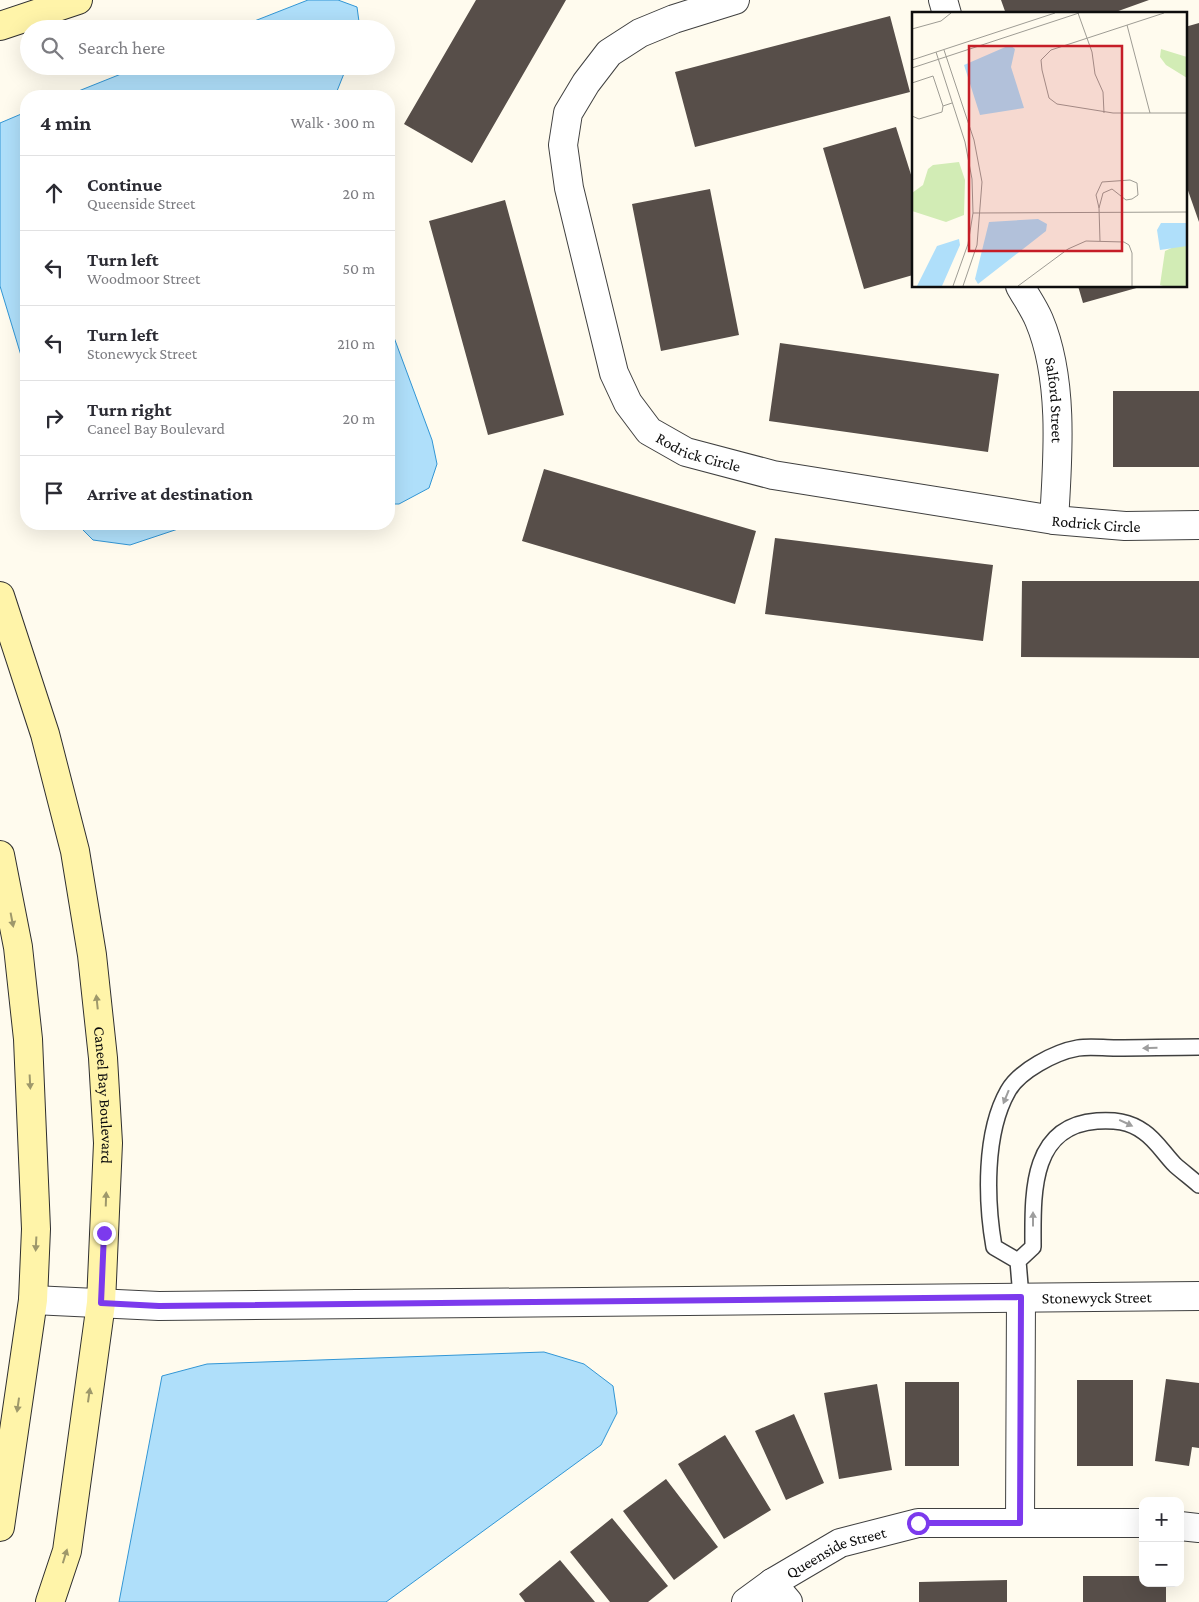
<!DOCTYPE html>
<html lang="en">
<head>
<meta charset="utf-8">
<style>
  body { margin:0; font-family:"Crimson Pro",serif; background:#f2f2f3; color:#2b2b33 }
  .controls { position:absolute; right:15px; bottom:15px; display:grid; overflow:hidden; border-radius:10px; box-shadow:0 5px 20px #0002 }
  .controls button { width:45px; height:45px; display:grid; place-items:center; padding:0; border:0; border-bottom:1px solid #e1e1e2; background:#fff; color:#2b2b33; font:25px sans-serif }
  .stop { position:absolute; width:15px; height:15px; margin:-11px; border:4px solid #7c3aed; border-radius:50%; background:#fff }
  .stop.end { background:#7c3aed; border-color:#fff; box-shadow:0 1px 5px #0008 }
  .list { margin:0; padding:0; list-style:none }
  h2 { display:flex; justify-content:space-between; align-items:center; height:65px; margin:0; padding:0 20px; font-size:21px }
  h2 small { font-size:16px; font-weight:400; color:#7c7c81 }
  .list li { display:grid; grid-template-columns:32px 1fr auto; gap:15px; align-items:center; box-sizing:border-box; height:75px; padding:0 20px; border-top:1px solid #e1e1e2 }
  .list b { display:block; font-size:19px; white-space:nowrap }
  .list p { margin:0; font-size:16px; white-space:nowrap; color:#7c7c81 }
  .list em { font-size:16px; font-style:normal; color:#7c7c81 }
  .icon { flex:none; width:28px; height:28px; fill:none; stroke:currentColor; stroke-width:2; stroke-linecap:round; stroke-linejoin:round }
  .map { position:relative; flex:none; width:1199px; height:1602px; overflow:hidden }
  .search { position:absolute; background:#fff; box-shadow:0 5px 20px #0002; left:20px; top:20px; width:375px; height:55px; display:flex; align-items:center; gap:12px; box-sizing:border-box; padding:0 18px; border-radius:28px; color:#7c7c81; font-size:19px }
  .panel { position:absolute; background:#fff; box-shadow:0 5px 20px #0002; left:20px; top:90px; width:375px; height:440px; border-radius:20px }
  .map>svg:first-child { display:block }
  .water { fill:#afdffa; stroke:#3296d5 }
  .building { fill:#574e49 }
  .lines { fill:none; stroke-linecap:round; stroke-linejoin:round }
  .lane-casing { stroke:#404040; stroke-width:18 }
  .street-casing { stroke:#404040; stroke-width:30 }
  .secondary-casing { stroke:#2f2f2f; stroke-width:30 }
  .lane { stroke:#fff; stroke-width:15 }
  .street { stroke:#fff; stroke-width:28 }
  .secondary { stroke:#fff4a9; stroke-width:28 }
  .oneway { fill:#9e986b }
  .oneway2 { fill:#9e9e9e }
  .route { stroke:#7c3aed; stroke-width:6 }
  .labels { text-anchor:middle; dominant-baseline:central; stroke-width:5; stroke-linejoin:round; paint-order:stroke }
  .street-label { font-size:16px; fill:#0d0d0d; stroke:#fff }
  .inset-road { fill:none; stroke:#9e9c94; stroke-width:1 }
  .view { fill:#c51d27; fill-opacity:0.15; stroke:#c51d27; stroke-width:2.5 }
  .inset-edge { fill:none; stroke:#0d0d0d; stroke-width:2.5 }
</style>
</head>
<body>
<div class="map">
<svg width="1199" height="1602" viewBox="0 0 1199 1602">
  <rect width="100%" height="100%" fill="#fffbee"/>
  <path class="water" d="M308,0H338L357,7L360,29H234Z
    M141,66H347L335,96H66Z
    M26,112V372L0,286V123Z
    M389,324L432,440L437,464L429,488L399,504H389Z
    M77,524H193L130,545L93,540Z
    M544,1352L584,1364L613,1386L617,1413L601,1445L386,1602H119L162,1376L207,1364Z"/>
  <path class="building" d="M476,0H566L472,163L404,124Z
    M1001,0H1149L1110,14H1006Z
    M890,16L910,92L695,147L675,72Z
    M1199,23V222L1185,182V27Z
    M896,127L913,181V275L864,289L823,148Z
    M710,189L739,335L661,351L632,204Z
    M505,200L564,415L488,435L429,221Z
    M1078,286H1140V287L1083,303Z
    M780,343L999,374L988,452L769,421Z
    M1113,391H1199V467H1113Z
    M544,469L756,531L735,604L522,541Z
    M775,538L993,565L983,641L765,614Z
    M1022,581H1199V658L1021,657Z
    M1166,1379L1199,1383V1448L1192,1447L1189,1466L1155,1461Z
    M1077,1380H1133V1466H1077Z
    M905,1382H959V1466H905Z
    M877,1384L892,1470L839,1479L824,1393Z
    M794,1414L824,1483L786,1500L755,1431Z
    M725,1435L771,1510L724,1539L678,1464Z
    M666,1479L718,1547L674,1580L623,1511Z
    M612,1518L668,1586L648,1602H610L570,1552Z
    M560,1560L595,1602H525L519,1594Z
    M1083,1576H1143V1583H1166V1602H1083Z
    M1007,1580V1602H919V1582Z"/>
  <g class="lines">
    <g class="lane-casing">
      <path id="lane" d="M1018,1261L994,1247C986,1201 984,1133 1008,1091C1019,1071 1055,1052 1078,1048C1090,1046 1103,1048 1116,1048C1143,1048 1171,1047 1199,1047
        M1018,1261L1033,1247C1033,1196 1029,1126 1097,1121C1114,1120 1129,1121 1144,1132C1156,1140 1165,1155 1175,1165C1183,1172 1191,1178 1199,1185
        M1018,1261L1021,1297"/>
    </g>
    <g class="street-casing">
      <g id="street">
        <path id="s1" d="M735,0L674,19L640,33L609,53L586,83L568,113L563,145L569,188L614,373L628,403L649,431L686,452L773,475L1054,520L1125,526L1199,525"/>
        <path d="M943,0L947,14"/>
        <path id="s2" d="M1020,286C1026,297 1034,308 1039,320C1064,379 1058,457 1054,520"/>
        <path id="s3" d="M33,1300L159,1306L1199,1296"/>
        <path d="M1020,1523L1021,1297"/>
        <path d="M1180,1526L1199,1528"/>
        <path d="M772,1583L788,1602"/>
        <path id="s4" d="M746,1602L772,1583L840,1543L918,1523H1143"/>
      </g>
    </g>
    <g class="secondary-casing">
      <g id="secondary">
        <path d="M0,26L78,0"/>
        <path id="s5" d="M0,596L45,734L75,851L92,955L103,1058L108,1143L101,1303L67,1551L50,1602"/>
        <path d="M0,855L18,947L28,1039L36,1229L33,1300L0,1527"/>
      </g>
    </g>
    <use href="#lane" class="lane"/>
    <use href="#street" class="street"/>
    <use href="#secondary" class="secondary"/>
  </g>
  <defs><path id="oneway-solid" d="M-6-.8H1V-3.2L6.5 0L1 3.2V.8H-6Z" transform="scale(1.25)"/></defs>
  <g class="oneway">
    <use href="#oneway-solid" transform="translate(12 920) rotate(79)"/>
    <use href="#oneway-solid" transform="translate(97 1002) rotate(-96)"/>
    <use href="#oneway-solid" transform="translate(30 1082) rotate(87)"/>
    <use href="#oneway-solid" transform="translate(106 1199) rotate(-88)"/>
    <use href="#oneway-solid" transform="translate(36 1244) rotate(93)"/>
    <use href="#oneway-solid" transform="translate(89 1395) rotate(-82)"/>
    <use href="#oneway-solid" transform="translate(18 1405) rotate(98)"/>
    <use href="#oneway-solid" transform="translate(65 1556) rotate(-73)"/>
  </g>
  <g class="oneway2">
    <use href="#oneway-solid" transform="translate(1150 1048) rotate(179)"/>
    <use href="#oneway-solid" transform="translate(1006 1097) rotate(112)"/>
    <use href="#oneway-solid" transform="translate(1126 1123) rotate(25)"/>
    <use href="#oneway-solid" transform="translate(1033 1219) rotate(-90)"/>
  </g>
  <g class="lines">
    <path class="route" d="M104,1233L101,1303L159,1306L1021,1297L1020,1523H918"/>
  </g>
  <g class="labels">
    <g class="street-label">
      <text stroke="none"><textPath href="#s2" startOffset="121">Salford Street</textPath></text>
      <text stroke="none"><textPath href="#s1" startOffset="599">Rodrick Circle</textPath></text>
      <text stroke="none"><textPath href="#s1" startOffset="1004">Rodrick Circle</textPath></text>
      <text stroke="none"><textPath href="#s5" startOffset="512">Caneel Bay Boulevard</textPath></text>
      <text stroke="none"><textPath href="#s3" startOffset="1064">Stonewyck Street</textPath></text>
      <text stroke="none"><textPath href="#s4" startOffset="104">Queenside Street</textPath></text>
    </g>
  </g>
  <g transform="translate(912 12)">
    <rect width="275" height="275" fill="#fffbee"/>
    <path d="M249,37L275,45V66L254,53L248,45ZM47,150L53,168L52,203L34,210L0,199V181L11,173L16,157L21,153ZM266,233L275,234V274H251L248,273L253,239Z" fill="#d2ecb5"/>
    <path d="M98,33L103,37L99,55L112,96L68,103L52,53ZM126,207L135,212L134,219L66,272L63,267L77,210ZM249,211H275V234L248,238L245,218ZM47,227L48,233L30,274H5L25,234Z" fill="#afdffa"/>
    <path class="inset-road" d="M166,1L180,40L183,62L191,80L192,101M252,1L139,38L129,48L130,58L137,86L145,92L201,101H275M215,13L238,101M0,17L29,9L39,1M32,38L62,128L70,170L65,233L51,274M24,40L53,130L60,167L61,201L56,232L41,274M0,48L143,1M0,56L167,1M0,71L21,64L31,94M0,104L7,107L30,100L31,94L40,91M187,196L184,183L190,170L218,168L225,171L226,183L220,187L214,188L200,177L191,181L187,196L188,229M61,201L275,200M106,274L156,237L174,229L212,230L217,233L220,241V274"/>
    <path class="view" d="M57,34H210V239H57Z"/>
    <rect width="275" height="275" class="inset-edge"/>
  </g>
</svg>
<div class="controls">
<button>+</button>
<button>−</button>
</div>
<div class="stop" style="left:918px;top:1523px"></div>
<div class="stop end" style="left:104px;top:1233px"></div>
<div class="search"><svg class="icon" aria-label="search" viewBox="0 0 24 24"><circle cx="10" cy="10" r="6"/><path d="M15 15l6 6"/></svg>Search here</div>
<section class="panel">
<h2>4 min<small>Walk · 300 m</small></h2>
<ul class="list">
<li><svg class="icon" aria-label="ahead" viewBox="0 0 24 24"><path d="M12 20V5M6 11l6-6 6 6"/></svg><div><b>Continue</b><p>Queenside Street</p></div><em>20 m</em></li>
<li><svg class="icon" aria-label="left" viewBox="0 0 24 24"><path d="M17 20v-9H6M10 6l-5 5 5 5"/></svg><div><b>Turn left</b><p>Woodmoor Street</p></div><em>50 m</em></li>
<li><svg class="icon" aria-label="left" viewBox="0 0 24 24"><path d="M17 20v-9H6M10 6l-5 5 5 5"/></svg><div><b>Turn left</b><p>Stonewyck Street</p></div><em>210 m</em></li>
<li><svg class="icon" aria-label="right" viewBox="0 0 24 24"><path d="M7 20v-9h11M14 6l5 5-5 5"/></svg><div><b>Turn right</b><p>Caneel Bay Boulevard</p></div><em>20 m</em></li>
<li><svg class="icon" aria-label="arrive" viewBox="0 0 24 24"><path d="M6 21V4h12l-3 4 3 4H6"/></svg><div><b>Arrive at destination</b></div></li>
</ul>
</section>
</div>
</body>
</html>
